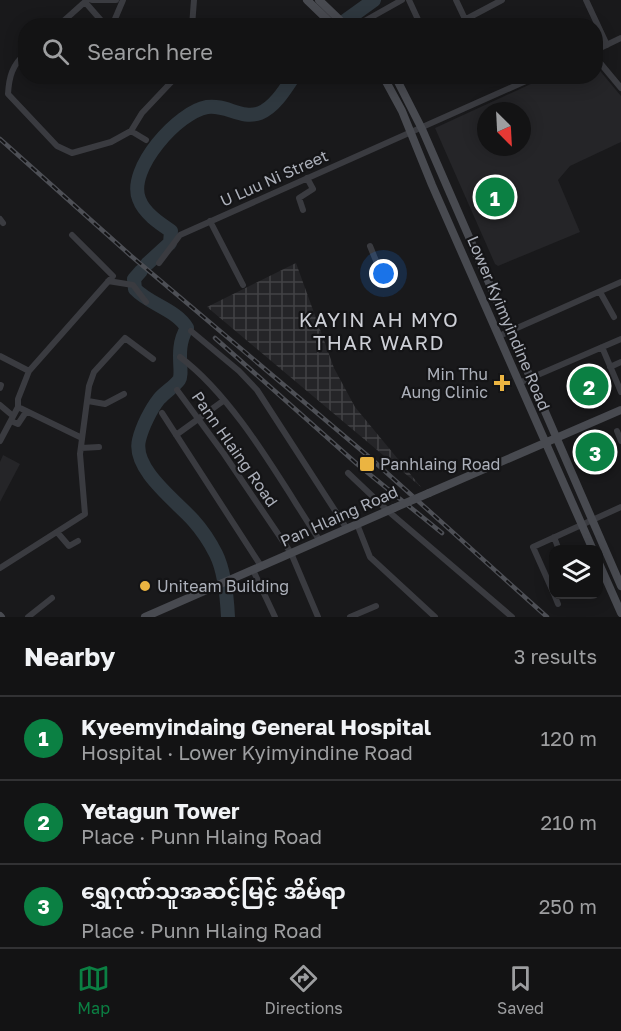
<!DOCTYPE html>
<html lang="en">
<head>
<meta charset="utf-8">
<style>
  body { margin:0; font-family:"Golos Text","Noto Sans Myanmar",sans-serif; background:#202022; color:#f1f3f6 }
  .controls { position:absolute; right:18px; bottom:18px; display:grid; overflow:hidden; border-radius:12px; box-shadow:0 3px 15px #0003 }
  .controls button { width:54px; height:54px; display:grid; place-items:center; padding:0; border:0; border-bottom:2px solid #323234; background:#131314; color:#f1f3f6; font:30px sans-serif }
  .compass { position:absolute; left:477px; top:102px; width:54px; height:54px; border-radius:50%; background:#131314; box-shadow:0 3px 15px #0003; rotate:156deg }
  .you { position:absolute; left:384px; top:274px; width:21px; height:21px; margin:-15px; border:4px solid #fff; border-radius:50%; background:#1a73e8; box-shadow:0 0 0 9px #1a73e833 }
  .badge { display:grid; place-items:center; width:39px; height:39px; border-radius:50%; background:#0b8043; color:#fff; font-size:20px; font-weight:700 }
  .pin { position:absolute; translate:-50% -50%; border:3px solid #fff; box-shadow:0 2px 6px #0006 }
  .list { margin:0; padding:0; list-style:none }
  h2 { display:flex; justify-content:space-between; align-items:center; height:78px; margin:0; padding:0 24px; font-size:26px }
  h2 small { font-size:20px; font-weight:400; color:#9d9ea0 }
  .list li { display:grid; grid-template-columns:39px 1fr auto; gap:18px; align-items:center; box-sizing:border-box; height:84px; padding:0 24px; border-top:2px solid #323234 }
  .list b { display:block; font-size:22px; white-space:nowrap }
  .list p { margin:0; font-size:20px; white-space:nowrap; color:#9d9ea0 }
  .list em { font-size:20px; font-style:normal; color:#9d9ea0 }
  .icon { flex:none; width:33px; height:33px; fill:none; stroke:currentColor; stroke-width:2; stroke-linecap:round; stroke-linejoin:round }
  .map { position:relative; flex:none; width:621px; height:617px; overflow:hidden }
  .search { position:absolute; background:#131314; box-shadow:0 3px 15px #0003; left:18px; right:18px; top:18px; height:66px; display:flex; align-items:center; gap:15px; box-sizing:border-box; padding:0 21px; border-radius:24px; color:#9d9ea0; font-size:22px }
  .sheet { height:330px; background:#131314 }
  nav { display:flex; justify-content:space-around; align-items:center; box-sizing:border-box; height:84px; border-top:2px solid #323234; background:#131314; font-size:16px; color:#9d9ea0 }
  nav a { display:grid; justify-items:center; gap:3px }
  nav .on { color:#0b8043 }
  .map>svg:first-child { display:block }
  .built { fill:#252528; fill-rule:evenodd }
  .industrial { fill:url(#industrial-grid) }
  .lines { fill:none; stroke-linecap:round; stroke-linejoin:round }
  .river { stroke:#2f383f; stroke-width:14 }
  .street { stroke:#3a3b40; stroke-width:6 }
  .secondary { stroke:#484a50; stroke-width:8 }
  .rail-casing { stroke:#4d4f55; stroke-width:4.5 }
  .rail { stroke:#141416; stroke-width:2; stroke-dasharray:7; stroke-linecap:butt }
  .secondary-bridge { stroke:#484a50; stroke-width:8 }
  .poi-dot { fill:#ebb441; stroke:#141416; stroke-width:2 }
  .labels { text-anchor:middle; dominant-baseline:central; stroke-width:4.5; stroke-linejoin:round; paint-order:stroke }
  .street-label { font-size:16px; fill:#acb0ba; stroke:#141416 }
  .poi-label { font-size:16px; fill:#acb0ba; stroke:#141416; text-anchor:start }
  .quarter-label { font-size:20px; letter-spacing:1.5px; fill:#cdcfd6; stroke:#141416 }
</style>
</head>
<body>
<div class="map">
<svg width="621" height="617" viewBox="0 0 621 617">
  <defs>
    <pattern id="industrial-grid" width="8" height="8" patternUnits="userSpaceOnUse" patternTransform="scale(1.5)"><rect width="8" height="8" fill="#252528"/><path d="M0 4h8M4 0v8" fill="none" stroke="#424245"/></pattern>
  </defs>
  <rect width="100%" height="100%" fill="#19191b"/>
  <path class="built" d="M596,66L621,96V142L570,166L558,180L580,232L498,266L495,264L435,128L546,77L596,76ZM486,111H522V147H486Z
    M3,455L20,464L0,502V462Z"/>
  <path class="industrial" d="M296,263L334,368L355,407L421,487L207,307Z"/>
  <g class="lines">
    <path class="river" d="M338,26L374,0
      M147,264L170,243L171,231C159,223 144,213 139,199C127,169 178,112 207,107C226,104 242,120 260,113C275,107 286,88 294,76
      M141,271L134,279L135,289C149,304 177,310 187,328C174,349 184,372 179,380C174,387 165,392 159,399C151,409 142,427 139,440C132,469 176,501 193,520C202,530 210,542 216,554C225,572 227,597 228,617"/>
    <path class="street" d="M92,0H116
      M409,0L421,26
      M456,0L465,19
      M586,0L607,45
      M85,2L106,26
      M361,23L402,0
      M58,26L87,0
      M112,26L123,0
      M192,26L194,0
      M453,26L502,0
      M596,50L621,38
      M26,53C12,65 9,77 8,94L57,146L72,153L111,142L131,131L142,113L177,76
      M596,58L621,88
      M131,131L146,140
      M303,210L299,198L313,189L307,178
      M0,219L3,223
      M210,221L243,285
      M370,246L385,283
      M159,263L180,235L537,76
      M108,281L133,285L146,302
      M600,292L614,317
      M191,331L239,371L257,390L347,529
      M499,336L621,282
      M602,347L621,392
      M0,356L29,371
      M180,357C236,399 281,482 320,541
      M610,367L621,362
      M519,383L621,339
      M0,388L1,385
      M177,390L224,454L291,553L318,617
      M88,401L105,404L124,394
      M0,405L13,416
      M18,407L82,438
      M162,413L261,566
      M11,421L18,424L26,412
      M617,431L621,441
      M176,435L223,401
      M0,441L18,407V399L29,371L113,276L72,235
      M81,448L99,447
      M348,473L388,511L512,617
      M357,524L370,557L435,617
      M57,532L69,546L78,541
      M554,537L559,550
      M0,568L85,514L80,454L89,386L94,372L125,338L153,359
      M253,570L275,617
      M554,594L533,547L621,507
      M554,594L558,604
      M28,617L52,598
      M350,617L376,606"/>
    <path class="secondary" d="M307,0L334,26
      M319,0L346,26
      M383,76L402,111L432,185L593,550
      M395,76L422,129L621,586
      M429,493L621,410
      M598,561L621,613
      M0,616L1,617
      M145,617L394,508"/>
    <g class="rail-casing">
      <path id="rail" d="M0,139L130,255L368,456L547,617
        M215,338L357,464L442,533"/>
    </g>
    <use href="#rail" class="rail"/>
    <path class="secondary-bridge" d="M394,508L429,493"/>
  </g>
  <g class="poi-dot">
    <path d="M499 374h6v6h6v6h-6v6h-6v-6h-6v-6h6z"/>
    <rect x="359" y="456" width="16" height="16" rx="3"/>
    <circle cx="145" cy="586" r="6"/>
  </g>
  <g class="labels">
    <g class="street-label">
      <text transform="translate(274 178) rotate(-24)">U Luu Ni Street</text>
      <text transform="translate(509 323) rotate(67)">Lower Kyimyindine Road</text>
      <text transform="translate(235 449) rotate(55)">Pann Hlaing Road</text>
      <text transform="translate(339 516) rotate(-24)">Pan Hlaing Road</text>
    </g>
    <g class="poi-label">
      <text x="488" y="374" text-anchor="end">Min Thu<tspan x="488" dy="18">Aung Clinic</tspan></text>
      <text x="380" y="464">Panhlaing Road</text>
      <text x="157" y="586">Uniteam Building</text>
    </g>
    <g class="quarter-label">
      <text x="379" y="319">KAYIN AH MYO<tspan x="379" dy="23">THAR WARD</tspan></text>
    </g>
  </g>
</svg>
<div class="controls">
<button><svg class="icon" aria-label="layers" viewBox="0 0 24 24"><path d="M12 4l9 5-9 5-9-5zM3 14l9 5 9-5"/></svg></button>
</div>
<svg class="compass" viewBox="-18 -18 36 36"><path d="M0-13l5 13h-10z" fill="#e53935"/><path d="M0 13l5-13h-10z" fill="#9d9ea0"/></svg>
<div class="you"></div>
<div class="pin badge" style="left:495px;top:197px">1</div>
<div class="pin badge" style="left:589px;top:386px">2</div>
<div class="pin badge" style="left:595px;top:452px">3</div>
<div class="search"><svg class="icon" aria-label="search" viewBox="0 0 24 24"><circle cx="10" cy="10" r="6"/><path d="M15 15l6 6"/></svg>Search here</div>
</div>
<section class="sheet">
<h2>Nearby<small>3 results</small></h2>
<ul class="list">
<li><span class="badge">1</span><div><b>Kyeemyindaing General Hospital</b><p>Hospital · Lower Kyimyindine Road</p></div><em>120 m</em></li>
<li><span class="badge">2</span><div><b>Yetagun Tower</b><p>Place · Punn Hlaing Road</p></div><em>210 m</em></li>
<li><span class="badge">3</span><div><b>ရွှေဂုဏ်သူအဆင့်မြင့် အိမ်ရာ</b><p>Place · Punn Hlaing Road</p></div><em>250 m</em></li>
</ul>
</section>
<nav>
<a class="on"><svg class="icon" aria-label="map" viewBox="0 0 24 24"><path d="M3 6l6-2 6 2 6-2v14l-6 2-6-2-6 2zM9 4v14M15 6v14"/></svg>Map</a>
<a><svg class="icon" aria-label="directions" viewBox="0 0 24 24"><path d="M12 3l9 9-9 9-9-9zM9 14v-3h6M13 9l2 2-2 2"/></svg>Directions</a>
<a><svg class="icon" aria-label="saved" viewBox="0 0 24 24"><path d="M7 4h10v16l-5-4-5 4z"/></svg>Saved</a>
</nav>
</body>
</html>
